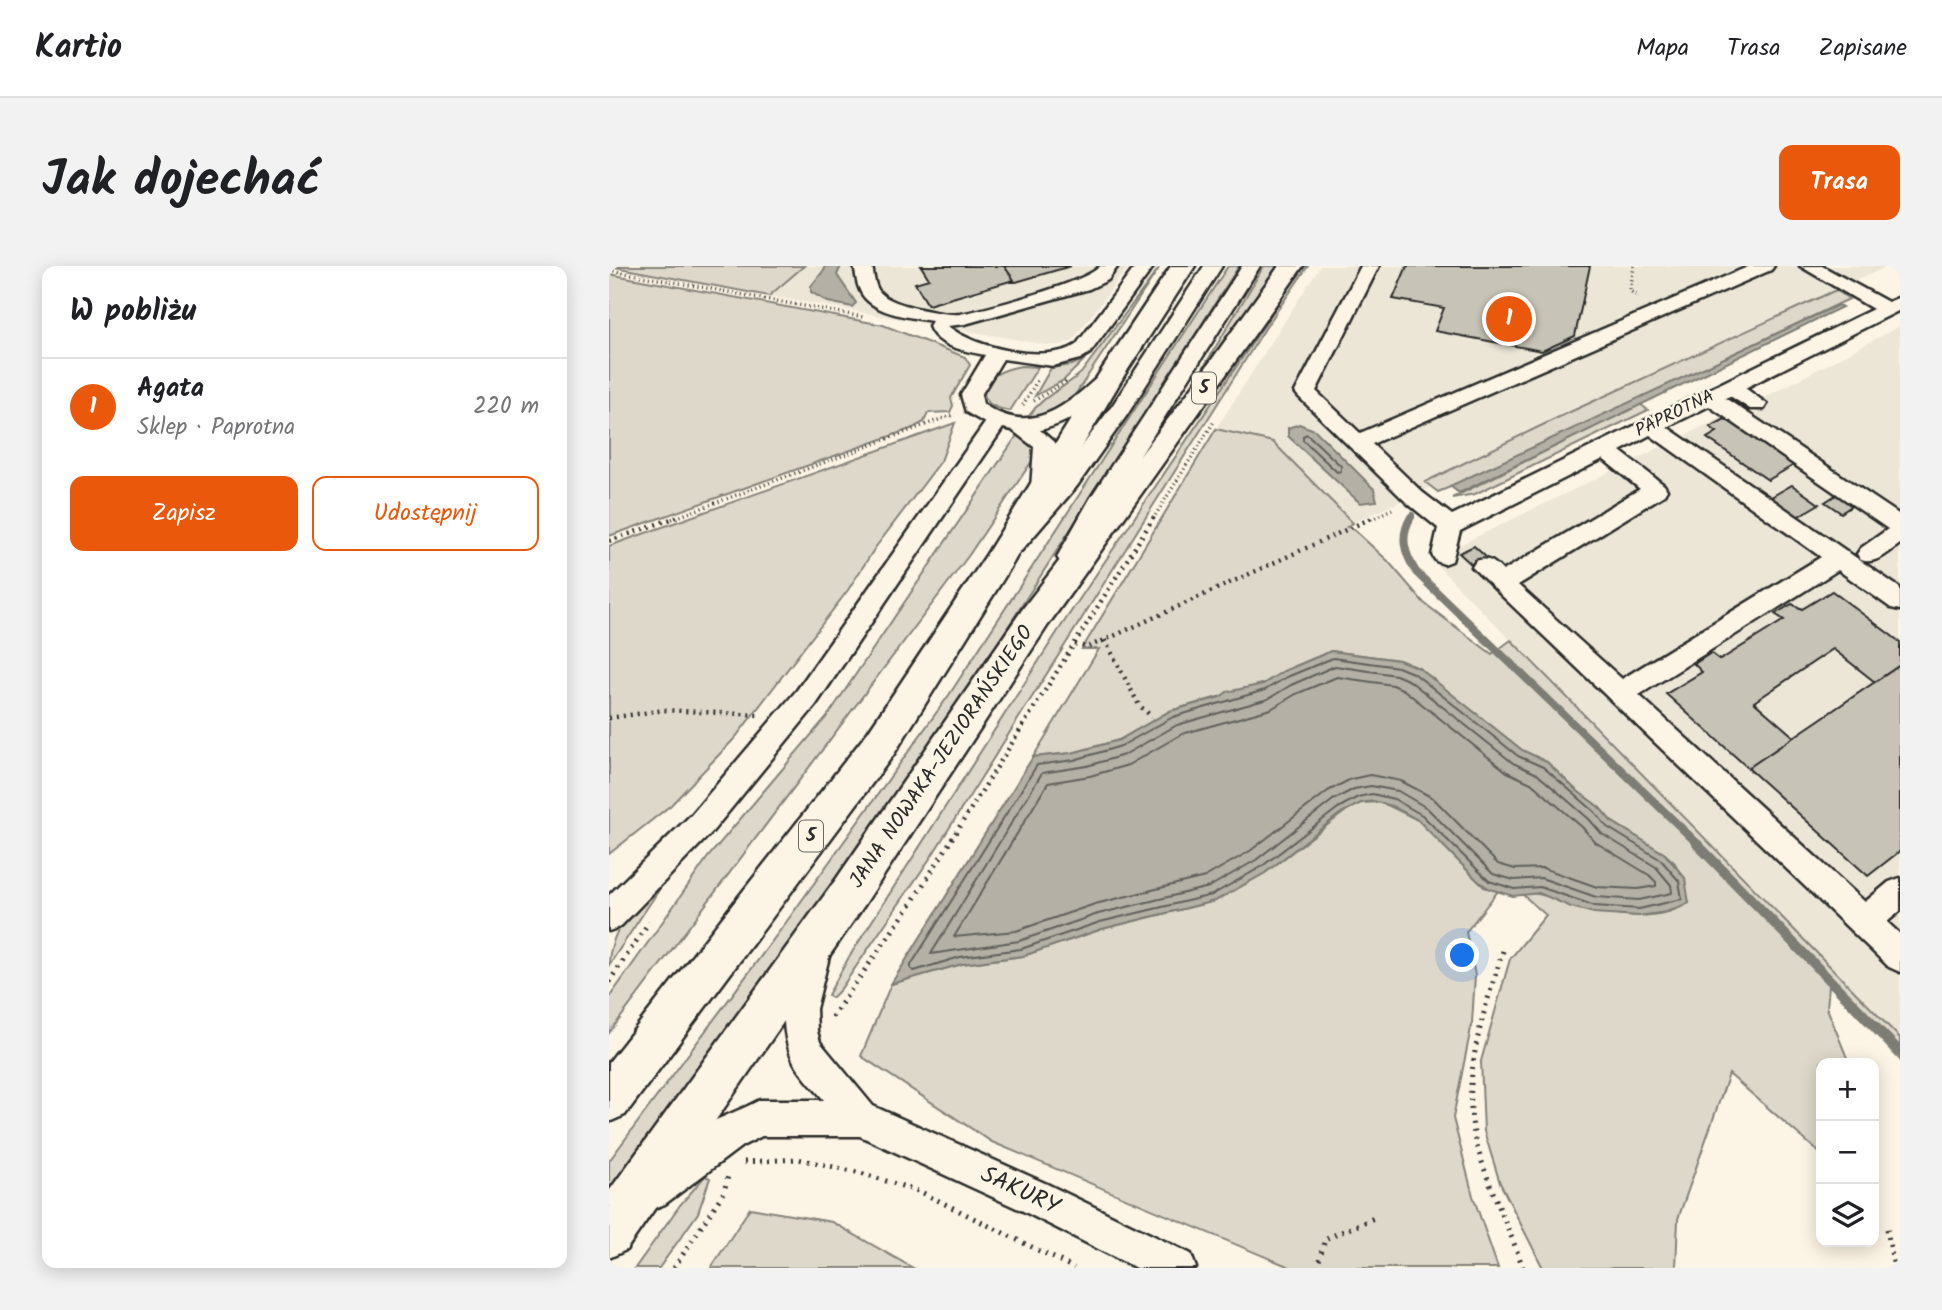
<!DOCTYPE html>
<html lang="pl">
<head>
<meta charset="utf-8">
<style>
  body { margin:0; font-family:Kalam,sans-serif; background:#f2f2f2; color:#202124 }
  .controls { position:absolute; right:21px; bottom:21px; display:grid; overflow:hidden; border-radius:14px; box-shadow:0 4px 18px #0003 }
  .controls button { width:63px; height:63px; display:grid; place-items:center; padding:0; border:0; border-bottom:2px solid #e0e0e0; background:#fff; color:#202124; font:35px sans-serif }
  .you { position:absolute; left:854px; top:690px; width:24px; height:24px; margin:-18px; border:5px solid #fff; border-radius:50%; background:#1a73e8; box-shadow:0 0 0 10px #1a73e833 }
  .badge { display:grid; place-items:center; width:46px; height:46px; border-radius:50%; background:#ea580c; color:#fff; font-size:23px; font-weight:700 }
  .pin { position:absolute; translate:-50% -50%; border:4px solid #fff; box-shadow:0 2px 7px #0006 }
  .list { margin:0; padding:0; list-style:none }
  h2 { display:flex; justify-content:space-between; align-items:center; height:91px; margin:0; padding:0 28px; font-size:30px }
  h2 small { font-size:23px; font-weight:400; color:#757577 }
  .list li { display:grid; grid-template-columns:46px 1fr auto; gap:21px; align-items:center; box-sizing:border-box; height:98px; padding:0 28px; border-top:2px solid #e0e0e0 }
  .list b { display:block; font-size:26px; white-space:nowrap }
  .list p { margin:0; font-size:23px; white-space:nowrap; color:#757577 }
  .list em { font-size:23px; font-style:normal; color:#757577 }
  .actions { display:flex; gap:14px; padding:21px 28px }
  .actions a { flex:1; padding:16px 0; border:2px solid #ea580c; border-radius:14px; text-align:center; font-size:24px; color:#ea580c }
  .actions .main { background:#ea580c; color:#fff }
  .icon { flex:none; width:38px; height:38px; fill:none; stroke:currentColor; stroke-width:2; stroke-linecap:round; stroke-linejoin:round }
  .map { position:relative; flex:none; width:1291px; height:1002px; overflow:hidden; border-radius:14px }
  header { display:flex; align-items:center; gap:42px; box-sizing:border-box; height:98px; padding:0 35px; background:#fff; border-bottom:2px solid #e0e0e0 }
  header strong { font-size:33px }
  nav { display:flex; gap:38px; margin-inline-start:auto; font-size:24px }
  .intro { display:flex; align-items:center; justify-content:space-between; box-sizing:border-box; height:168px; padding:0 42px }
  h1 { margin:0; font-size:49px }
  .button { padding:18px 32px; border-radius:14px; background:#ea580c; color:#fff; font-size:24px; font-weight:700 }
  main { display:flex; gap:42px; padding:0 42px }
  aside { flex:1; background:#fff; border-radius:14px; box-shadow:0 4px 18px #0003 }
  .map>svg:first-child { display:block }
  .built { fill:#ece6d7 }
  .green { fill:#ded8ca; stroke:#84827a; stroke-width:2 }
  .water { fill:#b4b0a5; stroke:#7d7b74; stroke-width:2 }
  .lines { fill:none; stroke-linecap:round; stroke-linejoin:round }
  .shore { stroke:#62605c; stroke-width:2 }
  .stream-far2 { stroke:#7d7b74; stroke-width:6 }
  .stream-far1 { stroke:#7d7b74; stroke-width:8 }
  .stream { stroke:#7d7b74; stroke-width:10 }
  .building { fill:#c8c3b7; stroke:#2b2b2b; stroke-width:2 }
  .minor-casing { stroke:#2b2b2b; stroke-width:5 }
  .major-casing { stroke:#2b2b2b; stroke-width:5 }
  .path-far2 { stroke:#2b2b2b; stroke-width:3.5; stroke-dasharray:1 3.5; stroke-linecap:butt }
  .path-far1 { stroke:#2b2b2b; stroke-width:4.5; stroke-dasharray:2 5; stroke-linecap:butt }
  .path { stroke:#2b2b2b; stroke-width:5; stroke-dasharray:2 6; stroke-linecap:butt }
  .minor { fill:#fcf5e5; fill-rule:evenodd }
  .major { fill:#fcf5e5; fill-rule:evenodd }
  .labels { text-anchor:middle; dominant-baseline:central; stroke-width:5; stroke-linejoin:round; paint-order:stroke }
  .far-street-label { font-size:18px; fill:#2b2b2b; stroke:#fcf5e5 }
  .shield { fill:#fcf5e5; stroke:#6a6863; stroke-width:2 }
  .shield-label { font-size:19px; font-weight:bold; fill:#2b2b2b }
  .street-label { font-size:21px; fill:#2b2b2b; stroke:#fcf5e5 }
  .near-street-label { font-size:24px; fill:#2b2b2b; stroke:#fcf5e5 }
</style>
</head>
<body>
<header>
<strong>Kartio</strong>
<nav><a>Mapa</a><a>Trasa</a><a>Zapisane</a></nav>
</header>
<div class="intro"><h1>Jak dojechać</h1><a class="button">Trasa</a></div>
<main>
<aside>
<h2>W pobliżu<small></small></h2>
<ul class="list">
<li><span class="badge">1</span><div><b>Agata</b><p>Sklep · Paprotna</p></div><em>220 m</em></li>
</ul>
<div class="actions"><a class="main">Zapisz</a><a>Udostępnij</a></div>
</aside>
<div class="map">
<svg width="1291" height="1002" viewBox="0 0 1291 1002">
  <rect width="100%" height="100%" fill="#fcf5e5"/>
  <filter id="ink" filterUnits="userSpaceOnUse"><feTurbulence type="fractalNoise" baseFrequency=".0143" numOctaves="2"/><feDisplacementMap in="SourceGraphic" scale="14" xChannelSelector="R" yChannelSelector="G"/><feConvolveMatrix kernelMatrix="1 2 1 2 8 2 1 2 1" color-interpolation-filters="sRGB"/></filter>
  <g filter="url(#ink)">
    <path class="built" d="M195,0H520L463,75L452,79H438L160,30Z
      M711,0H1279L948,152L817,216L823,221L744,257L664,176L607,163Z
      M1291,60V772L822,293L1128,144L1140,151L1149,145L1141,139Z"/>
    <path class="green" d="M0,0H195L160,30Z
      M619,0H630L349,439L190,667L0,928V895L178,655L340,429Z
      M655,0H669L593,107H591Z
      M695,0H699L657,61L322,591L231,724L223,732L219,729L240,691L449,365Z
      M550,2L458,141L433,151L420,150C435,128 453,124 472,107Z
      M0,8L274,59L356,91L361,99L342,132L344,140L341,146L319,147L315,156L304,162L0,270Z
      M1227,24L1240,33L863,212L829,226L816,216L948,152Z
      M476,93L455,114L426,130L442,102L463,99Z
      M412,100L429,101L401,145C390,143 376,140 375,126C379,108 396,103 412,100Z
      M1031,138L1039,144L866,228L843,232Z
      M346,157L332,195L266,282L239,324L126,472L62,539L0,588V280Z
      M607,163L664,176L744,257L738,261L744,263L779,295L815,337L883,388L902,374L1291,772V794L1220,719L1218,742L1240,797H1212V888L1120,808L1069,953L1067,1002H934L891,917L875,865L872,795L901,693L937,649L913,628C928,625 942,632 956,636C995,647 1042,660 1080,637L1066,597L1056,588L1002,555L990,541L967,524L938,496L913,484L810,402L790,394L722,385L675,405L654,418L561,445L510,474L463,487L424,491L490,383H473Z
      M409,168L424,173L427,189L360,289L0,767V732L99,591L220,448Z
      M772,536L809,554L875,621L889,625L857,666L866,709L863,757L844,852L864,930L889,1002H683L383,876L252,790L282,718L353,698L414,690L493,663L606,635L656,607L742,541L752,537Z
      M74,588L0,699C0,654 45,619 74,588Z
      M96,910L101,912L89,947L50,1002H26L71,939Z
      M141,942L223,956L304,1002H102Z"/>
    <path class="water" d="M215,0H232L228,9L247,37L243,41L219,36L202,26V20L216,3Z
      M1229,39L1233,41L850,227L841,220Z
      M690,158L706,164L765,223L768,235L751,237L679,170V162Z
      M722,385L790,394L810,402L913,484L938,496L967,524L990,541L1002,555L1056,588L1076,612L1080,637L1058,646L1030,650L985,647L962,641L930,627L904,630L881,623L869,615L809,554L783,540L764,535L752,537L732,547L656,607L606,635L493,663L414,690L353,698L282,718L424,491L463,487L510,474L561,445L611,431L618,426L654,418L675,405Z"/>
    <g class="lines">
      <path class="shore" d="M698,168L732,200V205L728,206L694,174V170Z
        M724,392L789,401L806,408L909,490L934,501L986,546L998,561L1052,594L1070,615L1073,633L1030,643L986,640L931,621L905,623L880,615L813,549L785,533L763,528L749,531L729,542L652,601L603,629L491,656L412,683L351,691L305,705L302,703V699L428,499L465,494L512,480L564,451L656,424L678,411Z
        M726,400L787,409L801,415L904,497L928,508L980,553L993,568L1047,601L1062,619L1063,627L1030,634L987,631L932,612L905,614L884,608L818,542L789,525L762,520L745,523L724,534L647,594L600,621L489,648L410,675L322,688L433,507L478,500L515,489L568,459L659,433L682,419Z
        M728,411L784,419L795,424L898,506L922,517L973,561L986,576L1040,609L1047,616V620L1029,623L988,621L934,602L906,603L889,598L824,532L792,515L761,509L742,513L719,525L641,585L596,611L486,638L407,665L345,671L439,517L481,510L519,499L573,468L662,443L687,428Z"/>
      <path class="stream-far2" d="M801,253L803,249"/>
      <path class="stream-far1" d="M802,251C790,271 796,288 807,306L1090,579"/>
      <path class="stream" d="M1088,578L1291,786"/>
    </g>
    <path class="building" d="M312,0H395L405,14L319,39L306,17L320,13Z
      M395,0H462L407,16H403L405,14Z
      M798,0H981L966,70L933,85L826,65L835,42L784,33Z
      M1116,153L1124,158L1185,199L1159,214L1098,172L1108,166L1101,161Z
      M1183,219L1210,238L1188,251L1162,231Z
      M1227,229L1244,239L1232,247L1216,236Z
      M865,280L878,292L864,300L850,287Z
      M1223,325L1291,376V399L1266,416L1224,383L1145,436L1185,471L1139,502L1057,428L1093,406L1085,398L1102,387L1111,394L1175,354L1166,348L1183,338L1193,343Z
      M1291,399V585L1259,610L1139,502Z"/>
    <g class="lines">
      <g class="minor-casing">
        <path id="minor" d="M245,0H263C265,10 265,22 274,29C285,39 337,50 351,48C374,44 480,16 491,0H509L499,14L480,23L356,58L339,60C365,82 437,98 467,79L527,0H545L481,87L471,93L444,100L394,93L372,129L374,138C423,172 459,139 494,106H508L511,110L508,114C484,138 465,156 431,164L447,178L444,219L503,140L595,0H613L518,149L468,220L412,285L404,287L396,285L392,279L436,229L425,227L422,222L425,181L403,164L394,162L206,440L103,566L11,661L0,665V629L83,548L188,424L376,157L357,146L352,129L376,89C357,85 327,81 320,60L323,55C300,51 259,48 250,22C247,15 247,7 245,0Z
          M633,0H651L500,239L468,297L460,300L452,297L448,291L482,231Z
          M752,0H770L707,125L751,167L1141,0H1165L1162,4L763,178L813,226L843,249L1264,43L1191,0H1213L1279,36L1291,31V44L1136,122L1158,138L1155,143H1141L1121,130L1116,132L1291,249V278C1278,287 1267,299 1252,294L1248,288L1252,282L1279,263L1100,140L1058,161L1291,322V344L1282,342L1229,304L1030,429L1256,636L1280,616L1291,612V645L1278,656L1291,668V706L1280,701L863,301L867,295C880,291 885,296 894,305L1031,223L994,193L851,265L843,295L835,298L827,295L823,289L829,262L797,236L689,130L686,126ZM1041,169L1212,291L1013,413L909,319L1055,229L1058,224L1055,219L1011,185Z
          M204,675L215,680L220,691L207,743L208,765L211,776L264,840L438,918L582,988L587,1002H527L412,944L251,870H153L133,880L56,938L43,943L30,938L25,925L30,912L107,854L139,840L151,834H215C205,822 192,809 185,796C166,757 177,717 193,680Z"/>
      </g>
      <g class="major-casing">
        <path id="major" d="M562,0H586L516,108L398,307L285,488L16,849L0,856V796L259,466L376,291L490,108Z
          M670,0H694L439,359L256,638L17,984L0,992V925L228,612L415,341L576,131Z"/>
      </g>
      <path class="path-far2" d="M1025,0L1021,25L1030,31
        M0,4L254,51
        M425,135L459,114
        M414,139L429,113
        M63,253L343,149
        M544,253L606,154
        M762,253L783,243"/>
      <path class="path-far1" d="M0,275L68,251
        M496,374L530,439L543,451
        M466,378L478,381L496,374L765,251
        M0,452L55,444L149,449
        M339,579L545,251"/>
      <path class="path" d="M894,685C874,748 850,814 868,880C880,922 900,961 914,1002
        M0,716L40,656
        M223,751L298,644L340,578
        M135,896L189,893L252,907L312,926L465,1002
        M1278,963L1285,1002
        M65,1002L115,926L119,910
        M708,1002L716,973L765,952"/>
      <use href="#minor" class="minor"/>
      <use href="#major" class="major"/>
    </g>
  </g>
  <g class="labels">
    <g class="far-street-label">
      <text transform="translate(1066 148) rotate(-26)">PAPROTNA</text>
    </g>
    <g class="shield">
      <rect x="583" y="106.5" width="24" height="31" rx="5"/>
      <rect x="190" y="554.5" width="24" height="31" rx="5"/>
    </g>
    <g class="shield-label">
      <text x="595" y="122">5</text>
      <text x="202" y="570">5</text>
    </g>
    <g class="street-label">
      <text transform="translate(333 491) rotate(-56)">JANA NOWAKA-JEZIORAŃSKIEGO</text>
    </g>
    <g class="near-street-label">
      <text transform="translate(411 925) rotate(25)">SAKURY</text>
    </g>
  </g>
</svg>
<div class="controls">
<button>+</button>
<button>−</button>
<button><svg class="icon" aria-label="layers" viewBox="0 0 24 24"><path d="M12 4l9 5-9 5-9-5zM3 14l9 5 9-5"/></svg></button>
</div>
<div class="you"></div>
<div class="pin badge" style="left:900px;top:53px">1</div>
</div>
</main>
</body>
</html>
